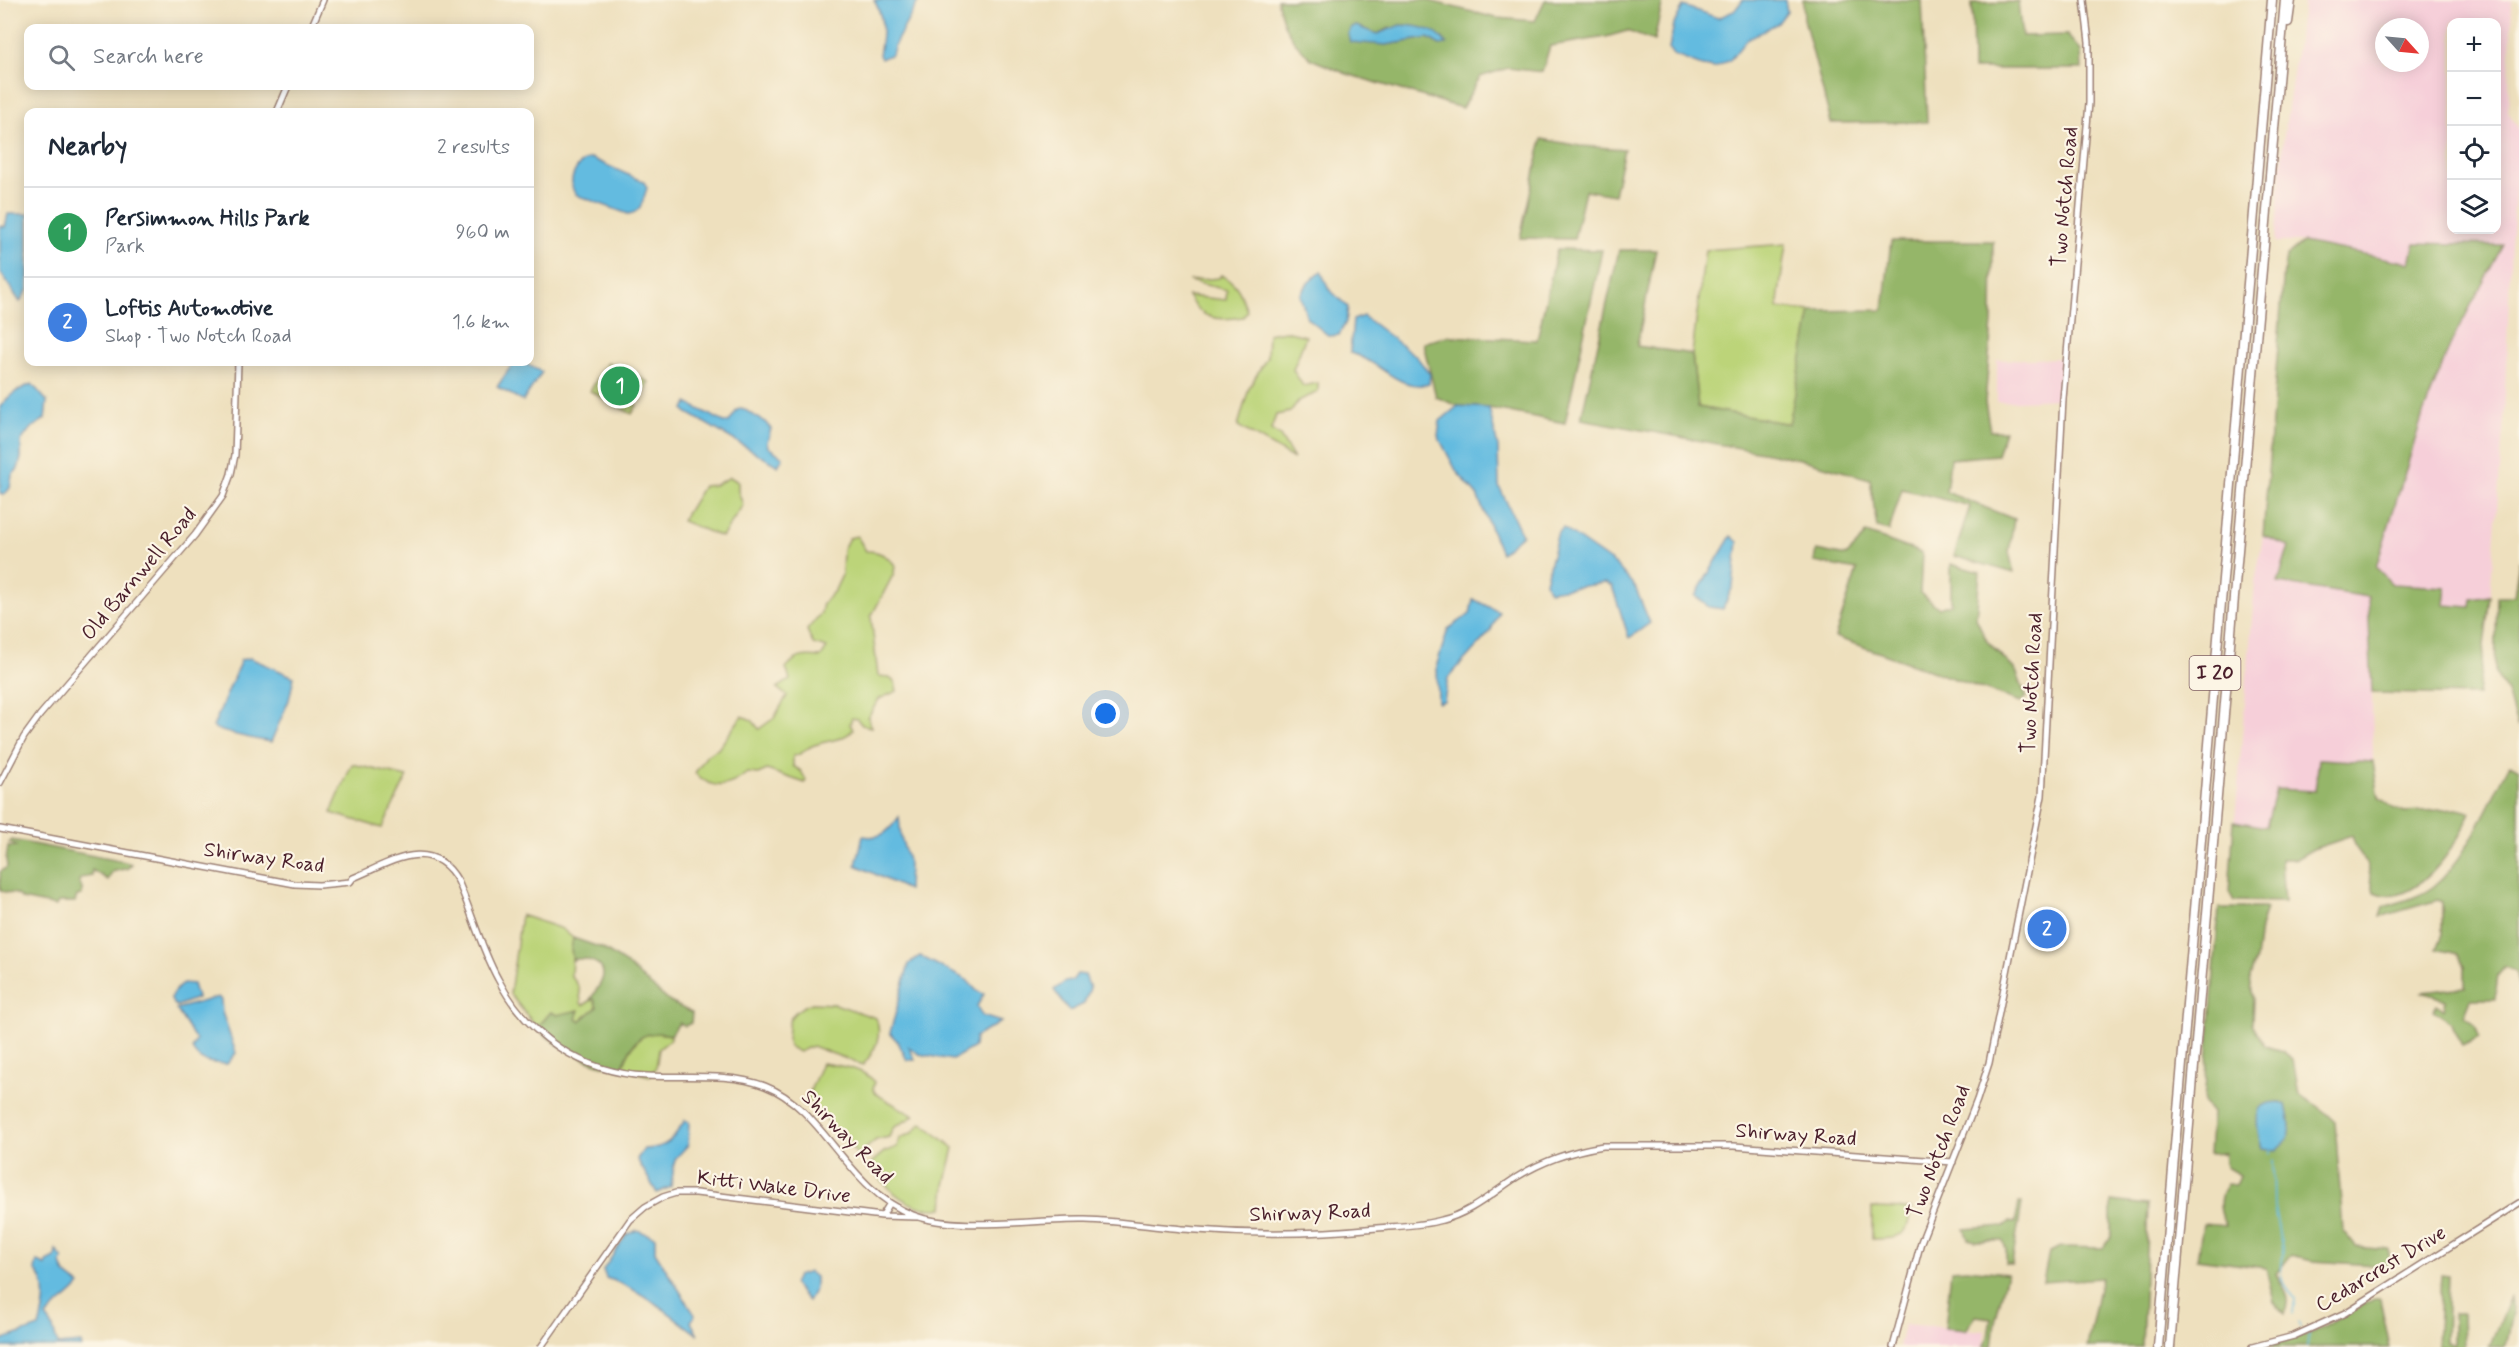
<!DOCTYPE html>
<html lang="en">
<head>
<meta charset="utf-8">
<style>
  body { margin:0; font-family:Mynerve,sans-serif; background:#f6f6f7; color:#1f2937 }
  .controls { position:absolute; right:18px; top:18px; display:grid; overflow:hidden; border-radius:12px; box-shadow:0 3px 15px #0003 }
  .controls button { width:54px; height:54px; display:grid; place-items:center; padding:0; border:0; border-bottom:2px solid #e0e1e3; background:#fff; color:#1f2937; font:30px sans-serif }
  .compass { position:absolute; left:2375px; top:18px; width:54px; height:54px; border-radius:50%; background:#fff; box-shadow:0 3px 15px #0003; rotate:117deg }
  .you { position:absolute; left:1106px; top:714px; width:21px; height:21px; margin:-15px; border:4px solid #fff; border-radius:50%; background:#1a73e8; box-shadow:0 0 0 9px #1a73e833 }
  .badge { display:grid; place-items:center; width:39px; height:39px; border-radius:50%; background:#0f766e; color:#fff; font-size:20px; font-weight:700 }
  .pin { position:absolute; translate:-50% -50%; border:3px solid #fff; box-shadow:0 2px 6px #0006 }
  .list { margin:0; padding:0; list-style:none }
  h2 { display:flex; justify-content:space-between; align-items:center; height:78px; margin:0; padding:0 24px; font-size:26px }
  h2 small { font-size:20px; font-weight:400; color:#747a83 }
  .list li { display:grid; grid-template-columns:39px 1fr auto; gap:18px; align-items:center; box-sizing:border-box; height:90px; padding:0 24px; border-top:2px solid #e0e1e3 }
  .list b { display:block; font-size:22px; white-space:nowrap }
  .list p { margin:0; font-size:20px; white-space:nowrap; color:#747a83 }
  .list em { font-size:20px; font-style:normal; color:#747a83 }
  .icon { flex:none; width:33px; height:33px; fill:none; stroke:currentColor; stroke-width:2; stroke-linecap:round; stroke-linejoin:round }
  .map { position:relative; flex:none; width:2519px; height:1347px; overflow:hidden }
  .search { position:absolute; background:#fff; box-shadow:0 3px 15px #0003; left:24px; top:24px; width:510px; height:66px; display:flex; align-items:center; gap:15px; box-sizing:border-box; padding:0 21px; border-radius:12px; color:#747a83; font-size:22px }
  .panel { position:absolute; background:#fff; box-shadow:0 3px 15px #0003; left:24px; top:108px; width:510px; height:258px; border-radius:12px }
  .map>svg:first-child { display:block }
  .built { fill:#f6cfd9; fill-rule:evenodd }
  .green { fill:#bcd479; stroke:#837a52; stroke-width:1.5 }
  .forest { fill:#95b669; stroke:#706a4a; stroke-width:1.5; fill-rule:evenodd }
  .water { fill:#63bbe0; stroke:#566d86; stroke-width:1.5 }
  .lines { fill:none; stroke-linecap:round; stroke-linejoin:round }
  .stream { stroke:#63bbe0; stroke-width:1.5 }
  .minor-casing { stroke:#9c8074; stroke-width:8 }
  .highway-casing { stroke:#9c8074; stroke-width:11 }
  .minor { stroke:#fff; stroke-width:5 }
  .highway { stroke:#fff; stroke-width:8 }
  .labels { text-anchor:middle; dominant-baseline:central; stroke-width:4.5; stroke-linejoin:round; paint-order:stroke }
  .shield { fill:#fcf5e5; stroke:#7f5f63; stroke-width:1.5 }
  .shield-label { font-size:20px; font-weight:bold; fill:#4a1f2b }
  .street-label { font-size:21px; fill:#4a1f2b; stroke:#fcf5e5 }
</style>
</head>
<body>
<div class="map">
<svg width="2519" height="1347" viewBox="0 0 2519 1347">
  <rect width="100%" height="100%" fill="#fcf5e5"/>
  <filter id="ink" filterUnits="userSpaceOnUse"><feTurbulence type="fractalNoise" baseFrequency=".0167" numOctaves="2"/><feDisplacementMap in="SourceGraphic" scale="12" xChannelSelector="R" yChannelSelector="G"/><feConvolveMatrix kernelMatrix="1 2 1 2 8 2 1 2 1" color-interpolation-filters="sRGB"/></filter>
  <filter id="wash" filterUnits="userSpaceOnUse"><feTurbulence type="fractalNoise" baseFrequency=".008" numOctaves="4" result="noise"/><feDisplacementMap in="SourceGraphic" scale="24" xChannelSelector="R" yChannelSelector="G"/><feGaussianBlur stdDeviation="1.35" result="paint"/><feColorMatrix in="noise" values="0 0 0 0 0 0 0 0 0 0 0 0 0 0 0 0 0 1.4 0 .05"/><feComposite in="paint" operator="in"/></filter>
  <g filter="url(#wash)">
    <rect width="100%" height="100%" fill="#eee0be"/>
    <path class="built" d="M2304,0H2512L2508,112L2519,129V150L2511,245L2504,420L2490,596L2472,599L2471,608L2444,605L2445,587L2392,584L2376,567L2423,414L2451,343L2503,245L2411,263L2303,242H2275L2283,142ZM2452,22H2496V230H2452ZM2384,27H2420V63H2384Z
      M2063,358L2059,399L1997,402V360Z
      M2263,536L2290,546L2278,583L2368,596L2372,693L2373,762L2319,759L2315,791L2276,789L2267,827L2235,821L2255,583Z
      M1904,1324L1985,1331L1983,1347H1899Z"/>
    <path class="green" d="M1786,244L1777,308L1811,311L1790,424L1698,407L1692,354L1705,250Z
      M1221,275C1238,283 1241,294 1247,311L1243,317C1217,321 1201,320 1188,296L1226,300L1227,290L1189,281L1219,278Z
      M1285,331L1306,336L1293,370L1303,386L1318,383V392L1298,401L1290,412L1276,415L1271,430L1280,436L1294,459L1238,426L1249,388L1267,357L1268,334Z
      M607,363L649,382L644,393L638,391L632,402L637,405L632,414L590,391Z
      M730,477L738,482V491L743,505L722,537L682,521L703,486L715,485Z
      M857,536L866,551C879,551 886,555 895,565L894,573L871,617L878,676L888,677L895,682L897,691L879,699L868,717L871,727L862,725L857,719L852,718L850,724L853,730C842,742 824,740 810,747C803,751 802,755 793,756V766L801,771L806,780L805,783L767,770L758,774L747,773C729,788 713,791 695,773L707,755L718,749L742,716L752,720L759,729L774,718L787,696L777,688L790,680L786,668C797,655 805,655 821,657L827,648L813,644L807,630L821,613L823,603L835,590L842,575L843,549L849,538Z
      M352,764L407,777L382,828L331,813Z
      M521,915L562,929L573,938L571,977C580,984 580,992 581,1003L583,1005L594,999L597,1007L580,1021L576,1019L578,1012L557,1015L551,1012L537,1028L510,994Z
      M812,1003L835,1004L876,1018C883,1036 875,1051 863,1065L812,1046L799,1052L789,1047C785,1024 788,1011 812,1003Z
      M651,1032L671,1035V1039L659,1049L656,1068L650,1076L622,1069C627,1054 635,1037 651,1032Z
      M822,1063C840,1066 862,1067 875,1082L873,1089L876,1094L914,1116L893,1128L889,1137L876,1140L858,1155L807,1098Z
      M922,1123L954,1148L945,1185L943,1208C913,1214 884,1189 870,1164L884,1152L897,1147L900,1138L912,1133Z
      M1872,1208L1911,1209C1907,1240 1901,1238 1872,1239Z"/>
    <path class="forest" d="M1277,0H1426L1496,18L1535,21L1545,0H1663L1654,41L1627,31L1606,37L1550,46L1542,72L1508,68L1480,77L1462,108L1347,74L1311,59L1294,41L1284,25ZM1356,26L1377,34L1390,28L1443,38L1440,45L1428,38L1386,45Z
      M1803,0H1922L1927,122L1831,123L1804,19Z
      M2018,2L2022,36L2067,35L2081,51L2082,69H1973L1972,3Z
      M1542,139L1580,146L1624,149L1614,195L1585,190L1574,239L1520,238Z
      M1891,241H1993L1992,322L1985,402L1990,431H2005L1997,455L1950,459L1946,492L2014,519L2009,552L2014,573L1954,556L1970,506L1902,489L1889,531L1877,528L1870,479L1800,459L1581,419L1619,250H1656L1637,346L1692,354L1698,407L1789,424L1811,311L1883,310Z
      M2303,242L2410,263L2415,243L2503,245L2451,343L2423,414L2376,567L2392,584L2446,587L2444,605L2471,607L2472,599L2490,596L2478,695L2372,693L2368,597L2278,583L2289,546L2263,536L2284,269L2286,257Z
      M1557,249L1602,250L1565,423L1489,408L1458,406L1436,397L1423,343L1447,336L1537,340Z
      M1866,533L1922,553L1920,593L1939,608L1951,604V564L1980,572L1976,618L1987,641L2016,671L2026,697L2020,702L1835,637L1857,570L1814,562L1816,550L1846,556L1858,544Z
      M2519,561V722L2517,726L2507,692L2495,673L2497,596H2514Z
      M2319,759L2373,762L2379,797L2393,808L2405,812L2457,809L2471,812C2458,844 2416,911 2374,892L2367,863L2356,848L2352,836L2313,849L2296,859H2281L2284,902L2234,901L2229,892L2234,821L2266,827L2276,789L2315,791Z
      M2510,764L2519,769V986L2515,971L2505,967L2498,975L2495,999H2471L2464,1016L2475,1025L2479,1037L2462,1045L2455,1033L2452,1023L2433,1010L2437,1004L2444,1010L2446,1000L2422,992L2465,987V966L2458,954L2436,949L2442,934V902L2438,900L2380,917L2383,907C2400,902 2420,897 2434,886C2468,858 2489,802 2510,764Z
      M12,840L125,862L132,864L128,868L112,872L108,880L92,870V876L81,878L79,881L82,888V895L77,896L75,902H58L56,906L22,899L16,894L0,891V872L7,867L6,859L8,847L16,846L9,843Z
      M2219,908H2266L2260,928L2256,959L2250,977L2253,998L2252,1023L2265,1046L2282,1051L2293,1059L2299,1095L2318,1106L2335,1122L2343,1231L2356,1247L2389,1250V1266L2313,1261L2290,1256L2276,1274C2284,1287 2293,1299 2285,1314L2274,1302L2266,1268L2197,1259L2203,1224L2226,1226C2219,1209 2217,1199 2227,1184L2236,1185L2240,1175L2226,1167L2224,1153L2209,1154L2212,1113L2204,1103Z
      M573,938L602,948L625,963L670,1002L692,1013L691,1023L685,1026L679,1023L671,1035C641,1028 631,1042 622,1069C591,1065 559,1049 537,1028L551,1012L557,1015L579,1010L576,1019L580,1021L597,1007L594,999L589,1001C594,994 603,982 603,975C604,961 582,957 573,960L571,950Z
      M2111,1201L2148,1205L2142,1347H2087L2101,1278L2043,1282L2049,1252L2060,1247L2103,1248L2111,1237Z
      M2019,1203H2022L2012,1264H2006V1250L2003,1241H1976L1968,1239L1964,1229L2004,1226L2009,1222L2015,1223Z
      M1966,1269L2007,1273L1995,1322L1992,1347H1983L1988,1337L1991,1318L1976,1316L1966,1330L1945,1328L1951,1270Z
      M2441,1275L2448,1276L2446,1342L2453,1344V1313H2462L2463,1347H2437Z
      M2510,1297L2513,1314L2506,1345L2504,1347H2489Z
      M2374,1299H2380L2390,1347H2267L2314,1332Z"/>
    <path class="water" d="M874,0H919L895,44L892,54L881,59L879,55C883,34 885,19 874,0Z
      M1743,0H1785L1787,11L1778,23L1746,40L1730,60L1715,68L1702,66L1673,55L1669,49L1674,24L1683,6L1718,18L1734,11Z
      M1401,25C1420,26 1435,28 1447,44L1440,45L1428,38L1386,45L1350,42L1348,34L1351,27L1356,26L1377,34Z
      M591,158L644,182L647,188C643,199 642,213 628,214L576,195C566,181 576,162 591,158Z
      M8,214H28V289L20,302L0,272V226L5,227Z
      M1321,271L1328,288L1348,307L1346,322L1339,335L1329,336L1307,318L1300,295L1308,283Z
      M1363,316L1416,356L1430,374L1429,384C1398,392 1378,359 1350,353L1353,320Z
      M514,362H522L542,372L523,401L497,387Z
      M32,384L47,401L45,419L31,428L21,441V458L18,469L12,475L10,488L4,495L0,493V407C9,395 18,389 32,384Z
      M687,403L724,422H729L737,410L742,408L765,422L771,429L767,442L768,447L783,457L778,466L686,412L684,409Z
      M1458,406L1489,408L1498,447L1499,486L1522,535L1501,553L1477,495L1457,472L1438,436L1440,421Z
      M1563,528L1616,565L1635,587L1650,623L1629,638L1612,586L1605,583L1549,591L1545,582L1558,532Z
      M1731,536L1738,542L1733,586L1723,609L1709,607L1695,596Z
      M1473,599L1499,612L1490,632L1448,678L1444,701L1438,703L1437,664L1448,629L1470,614Z
      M250,658L294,677L289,700L271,742C260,740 218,732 213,727L241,660Z
      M899,817L901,837L909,864L908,890L856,865L863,836C882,839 888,832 899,817Z
      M920,956L967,980L977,991L984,994L977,1006L982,1016L1001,1022L975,1037L974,1047L952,1060L919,1054L909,1047L915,1060H907L898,1042L890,1033L909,964Z
      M1077,974L1085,975L1090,988L1084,1004L1069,1011L1054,990L1065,982L1072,981Z
      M183,983L193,984L197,998L177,1006L173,1004L171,999L172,994Z
      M218,997L221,1000L222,1012L236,1053L227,1064C213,1063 199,1064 192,1049L196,1040L176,1009Z
      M2281,1102L2286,1104L2290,1125L2288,1139L2277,1150L2262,1148C2259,1140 2253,1113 2262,1106C2267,1102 2275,1102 2281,1102Z
      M685,1120L689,1122L688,1145L675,1159L671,1187L657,1193L637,1159L644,1149C667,1149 674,1138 685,1120Z
      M637,1230L655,1237V1252L695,1315L691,1322L698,1335C668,1313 641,1289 606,1278L603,1270L626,1235Z
      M56,1250L63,1259L61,1262C63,1276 70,1277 80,1285C70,1298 55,1305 46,1317L52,1325L58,1345L81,1343L82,1347H0L1,1340L39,1327C44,1309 50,1284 35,1270L37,1261L46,1266L47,1262L55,1258Z
      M809,1272L815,1277V1289L808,1301L793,1284L797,1276Z"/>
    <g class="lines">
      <path class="stream" d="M2270,1149V1154
        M2273,1160L2274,1207L2283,1253L2281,1274L2282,1280L2295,1299L2293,1314
        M2298,1322L2300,1326
        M2307,1347L2309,1334"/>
    </g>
  </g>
  <g filter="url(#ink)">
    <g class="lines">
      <g class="minor-casing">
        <path id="minor" d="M311,28L323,0
          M277,112L288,86
          M0,783L24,737L40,715L195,535L223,496L231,474L235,455L238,362
          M0,829L295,884L319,885L350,882L353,878C388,864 431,833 458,881C472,913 481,948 498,979C527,1036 583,1073 647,1076C686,1078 728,1072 765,1086C825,1109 846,1189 913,1215C956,1232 1037,1219 1085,1220C1123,1221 1160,1228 1197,1230C1257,1235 1317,1234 1377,1228C1399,1226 1421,1226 1442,1220C1471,1213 1492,1193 1517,1177C1544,1160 1572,1151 1603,1146H1734L1953,1162
          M882,1216L917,1217
          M541,1347L630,1220L645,1207L663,1197L676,1193H696L882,1216L890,1203
          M1893,1347L1921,1242L1977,1100L1989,1063L2042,796L2063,399L2089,103V42L2084,0
          M2252,1347L2294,1336L2345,1313L2519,1203"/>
      </g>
      <g class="highway-casing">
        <path id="highway" d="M2288,22L2291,0
          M2158,1347L2272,0
          M2170,1347L2285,0"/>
      </g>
      <use href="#minor" class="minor"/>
      <use href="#highway" class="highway"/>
    </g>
  </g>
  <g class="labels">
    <rect class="shield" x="2189.5" y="656" width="51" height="34" rx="4.5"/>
    <g class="shield-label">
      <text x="2215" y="673">I 20</text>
    </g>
    <g class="street-label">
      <text transform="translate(2065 197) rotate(-85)">Two Notch Road</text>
      <text transform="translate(139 574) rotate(-50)">Old Barnwell Road</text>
      <text transform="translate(2032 683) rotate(-87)">Two Notch Road</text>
      <text transform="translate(264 858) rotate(8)">Shirway Road</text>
      <text transform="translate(1796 1135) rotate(4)">Shirway Road</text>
      <text transform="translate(847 1137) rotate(46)">Shirway Road</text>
      <text transform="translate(1939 1152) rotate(-69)">Two Notch Road</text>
      <text transform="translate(774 1187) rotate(7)">Kitti Wake Drive</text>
      <text transform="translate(1310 1213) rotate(-2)">Shirway Road</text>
      <text transform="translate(2381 1269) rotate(-31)">Cedarcrest Drive</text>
    </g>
  </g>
</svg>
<div class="controls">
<button>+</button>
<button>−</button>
<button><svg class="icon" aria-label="locate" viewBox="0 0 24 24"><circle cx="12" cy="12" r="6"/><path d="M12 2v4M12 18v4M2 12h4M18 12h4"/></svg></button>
<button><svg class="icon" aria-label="layers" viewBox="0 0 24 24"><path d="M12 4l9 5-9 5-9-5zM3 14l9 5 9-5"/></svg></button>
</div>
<svg class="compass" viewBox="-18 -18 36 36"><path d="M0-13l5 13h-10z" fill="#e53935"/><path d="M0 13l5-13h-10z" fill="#747a83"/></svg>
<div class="you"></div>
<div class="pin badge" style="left:620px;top:386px;background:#2e9e5b">1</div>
<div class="pin badge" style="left:2047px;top:929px;background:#3f7fe0">2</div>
<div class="search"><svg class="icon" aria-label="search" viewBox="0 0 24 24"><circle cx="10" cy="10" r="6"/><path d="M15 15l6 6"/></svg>Search here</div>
<section class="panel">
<h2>Nearby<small>2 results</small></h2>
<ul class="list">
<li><span class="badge" style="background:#2e9e5b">1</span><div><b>Persimmon Hills Park</b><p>Park</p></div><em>960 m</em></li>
<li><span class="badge" style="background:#3f7fe0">2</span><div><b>Loftis Automotive</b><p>Shop · Two Notch Road</p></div><em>1.6 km</em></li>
</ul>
</section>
</div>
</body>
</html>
